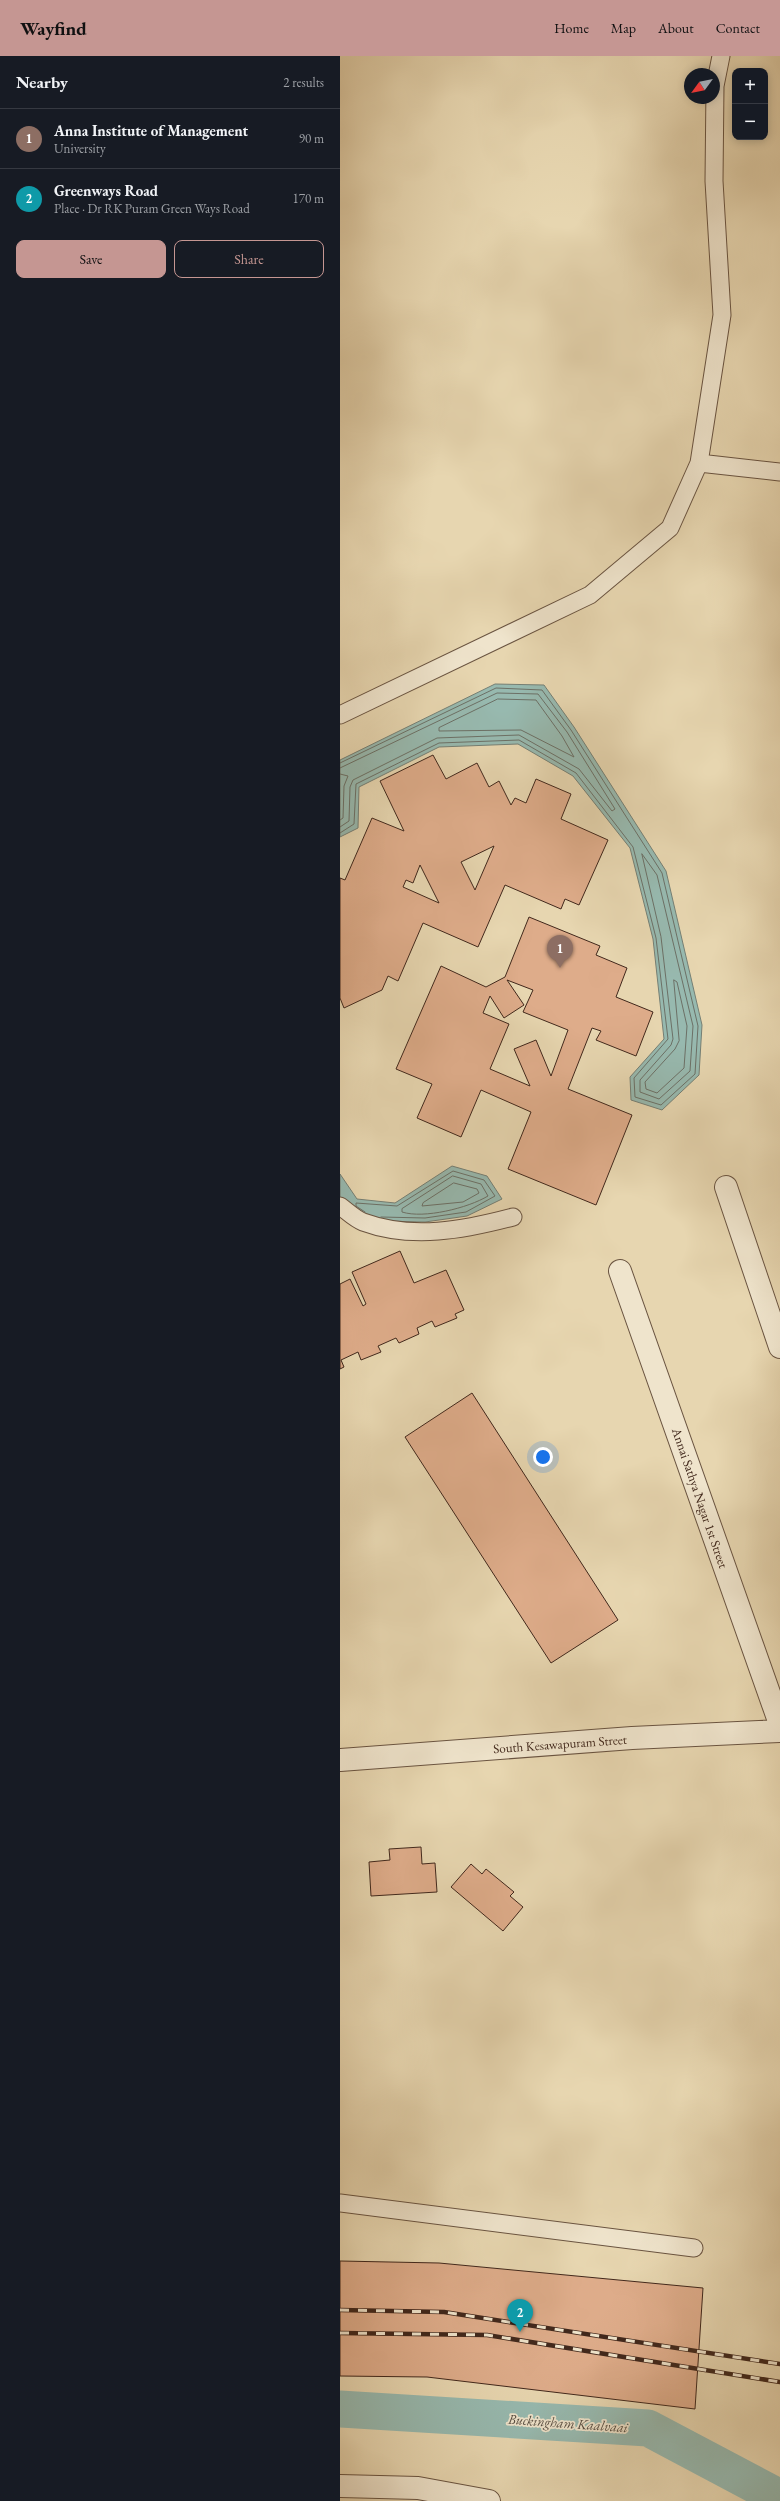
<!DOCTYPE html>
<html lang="en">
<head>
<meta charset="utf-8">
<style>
  body { margin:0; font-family:"EB Garamond",serif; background:#242831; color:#f1f3f6 }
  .controls { position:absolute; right:12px; top:12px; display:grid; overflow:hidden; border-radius:8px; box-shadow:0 2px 10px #0003 }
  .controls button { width:36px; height:36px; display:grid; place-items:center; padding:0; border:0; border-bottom:1px solid #363941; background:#171b24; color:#f1f3f6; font:20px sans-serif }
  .compass { position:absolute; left:344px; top:12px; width:36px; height:36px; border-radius:50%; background:#171b24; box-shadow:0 2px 10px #0003; rotate:237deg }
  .you { position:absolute; left:203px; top:1401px; width:14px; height:14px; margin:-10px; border:3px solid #fff; border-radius:50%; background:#1a73e8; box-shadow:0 0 0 6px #1a73e833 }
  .badge { display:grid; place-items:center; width:26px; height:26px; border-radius:50%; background:#c59692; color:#fff; font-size:13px; font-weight:700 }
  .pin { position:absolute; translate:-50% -33px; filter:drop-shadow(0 1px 2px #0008) }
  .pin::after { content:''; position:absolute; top:21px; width:14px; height:12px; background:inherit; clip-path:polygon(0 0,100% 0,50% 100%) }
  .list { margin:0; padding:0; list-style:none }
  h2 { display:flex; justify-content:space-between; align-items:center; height:52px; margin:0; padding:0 16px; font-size:17px }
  h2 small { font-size:13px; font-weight:400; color:#9ea1a6 }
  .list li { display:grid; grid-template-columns:26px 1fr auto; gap:12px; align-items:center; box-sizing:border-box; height:60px; padding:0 16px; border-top:1px solid #363941 }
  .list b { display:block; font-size:15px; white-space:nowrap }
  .list p { margin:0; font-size:13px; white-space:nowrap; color:#9ea1a6 }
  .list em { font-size:13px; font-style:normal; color:#9ea1a6 }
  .actions { display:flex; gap:8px; padding:12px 16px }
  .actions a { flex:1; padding:9px 0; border:1px solid #c59692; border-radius:8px; text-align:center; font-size:14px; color:#c59692 }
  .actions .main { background:#c59692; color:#111 }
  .map { position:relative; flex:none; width:440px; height:2445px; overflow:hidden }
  header { display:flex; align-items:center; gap:24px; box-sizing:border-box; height:56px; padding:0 20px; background:#c59692; color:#111 }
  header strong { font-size:19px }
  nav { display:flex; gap:22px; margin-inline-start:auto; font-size:14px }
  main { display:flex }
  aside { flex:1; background:#171b24 }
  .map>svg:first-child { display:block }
  .water { fill:#97b9af; stroke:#757f74 }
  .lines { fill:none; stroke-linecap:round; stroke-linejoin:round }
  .shore { stroke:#6c7066; stroke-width:1 }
  .canal { stroke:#97b9af; stroke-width:37 }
  .building { fill:#deac8a; stroke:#41281c; fill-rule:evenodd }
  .lane-casing { stroke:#6a5441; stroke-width:19 }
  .street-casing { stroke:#6a5441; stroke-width:24 }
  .lane { stroke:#efe4cc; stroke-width:17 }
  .street { stroke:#efe4cc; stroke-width:22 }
  .rail-casing { stroke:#41281c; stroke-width:4.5 }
  .rail { stroke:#efe4cc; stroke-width:3; stroke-dasharray:9; stroke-linecap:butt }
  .labels { text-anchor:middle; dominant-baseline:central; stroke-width:3.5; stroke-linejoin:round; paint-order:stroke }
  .street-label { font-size:13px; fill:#41281c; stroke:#efe4cc }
  .water-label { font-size:14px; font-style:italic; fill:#564c41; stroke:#efe4cc }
</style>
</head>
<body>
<header>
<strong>Wayfind</strong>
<nav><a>Home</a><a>Map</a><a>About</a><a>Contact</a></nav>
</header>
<main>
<aside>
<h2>Nearby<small>2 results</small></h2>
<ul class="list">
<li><span class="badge" style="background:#8d6e63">1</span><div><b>Anna Institute of Management</b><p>University</p></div><em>90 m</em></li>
<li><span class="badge" style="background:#0f9aa8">2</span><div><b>Greenways Road</b><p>Place · Dr RK Puram Green Ways Road</p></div><em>170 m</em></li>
</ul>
<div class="actions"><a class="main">Save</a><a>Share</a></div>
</aside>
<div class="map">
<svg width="440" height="2445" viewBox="0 0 440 2445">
  <rect width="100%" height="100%" fill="#e7d6b0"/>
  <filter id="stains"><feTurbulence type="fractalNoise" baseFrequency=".005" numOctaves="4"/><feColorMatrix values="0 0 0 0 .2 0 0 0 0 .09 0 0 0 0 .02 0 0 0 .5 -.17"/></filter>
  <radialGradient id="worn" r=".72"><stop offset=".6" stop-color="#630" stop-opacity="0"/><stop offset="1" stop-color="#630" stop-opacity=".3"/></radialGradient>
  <path class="water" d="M155,628L204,629L234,671L326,815L362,969L359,1019L322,1054L291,1044L290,1021L324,983L313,883L290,792L233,720L178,688L99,691L19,731L18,772L0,781V704Z
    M112,1110L147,1120L162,1143L127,1160L85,1166L31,1165L0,1144V1118L17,1143L55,1147Z"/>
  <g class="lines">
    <path class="shore" d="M158,643L196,644L222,680L234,701L181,674L99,675V672Z
      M0,707L156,632L202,634L231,674L322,817L358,970L355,1018L321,1049L295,1041L294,1022L328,983L316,882L293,791L236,717L179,684L99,687L16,728L14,768L0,777
      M0,712L157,637L198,638L227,676L275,753L272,755L239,713L179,679L97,682L13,724L10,731L9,765L0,771
      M0,718L8,720L4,730L3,762L0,764
      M302,798L317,819L353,970L350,1015L319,1043L300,1036V1024L331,989L333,983L321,881Z
      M334,924L337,926L347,970L344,1012L317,1037L306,1033L305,1026L335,993L339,985Z
      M113,1120L141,1128L148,1140C128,1152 84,1163 62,1156V1153Z
      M114,1127L137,1133L139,1137L123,1146L82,1150L83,1147Z
      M25,1156L16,1150V1147L57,1150L113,1115L144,1124L155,1140L126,1156L85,1162L41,1161"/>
    <path class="canal" d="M0,2353L308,2372L440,2442"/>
  </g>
  <path class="building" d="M93,699L106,723L137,707L149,731L159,725L171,749L175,742L186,747L196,723L231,738L221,763L268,784L239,849L225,843L221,853L165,829L138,891L83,867L58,925L48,920L42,934L4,952L0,942V822L5,824L32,762L64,775L40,725ZM154,790L135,834L121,806ZM80,809L99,847L63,831L66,824L73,827Z
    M189,861L260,890L256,899L287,912L276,941L313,956L296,1000L256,984L261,975L252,972L228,1033L292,1059L256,1149L168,1113L191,1056L141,1034L121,1081L77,1062L92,1028L56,1013L101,910L146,931L165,921ZM167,924L193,934L183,956L228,974L211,1020L196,984L174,993L190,1030L150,1013L169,968L143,957L150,940L164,962L184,949Z
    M60,1195L74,1227L106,1214L124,1254L115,1258L117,1262L95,1271L92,1265L77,1272L79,1278L59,1287L56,1282L38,1290L41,1296L21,1304L18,1296L1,1304L4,1311L0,1313V1228L10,1223L23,1250L26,1248L12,1216Z
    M132,1337L278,1564L211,1607L65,1381Z
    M81,1791L82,1808L95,1807L97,1836L31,1840L29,1806L50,1804L49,1793Z
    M131,1808L142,1818L146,1813L174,1836L170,1840L183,1851L163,1875L111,1831Z
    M0,2205L99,2207L363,2232L355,2353L87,2321L0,2320Z"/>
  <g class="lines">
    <g class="lane-casing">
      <path id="lane" d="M359,407L440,416
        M0,659L250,539L330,472L359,407L382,259L374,125L375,30L381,0
        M0,1150C7,1155 15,1163 23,1166C72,1184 124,1174 173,1161
        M0,2147L354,2192"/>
    </g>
    <g class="street-casing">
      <path id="street" d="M386,1131L440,1291
        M280,1215L440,1668
        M0,1704L292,1682L440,1675
        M0,2430L78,2432L149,2445"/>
    </g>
    <use href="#lane" class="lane"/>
    <use href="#street" class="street"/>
    <g class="rail-casing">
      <path id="rail" d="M0,2254L104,2256L440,2308
        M0,2277L147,2279L440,2326"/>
    </g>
    <use href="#rail" class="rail"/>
  </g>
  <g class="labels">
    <g class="street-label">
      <text transform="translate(360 1442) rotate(71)">Annai Sathya Nagar 1st Street</text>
      <text transform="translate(220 1688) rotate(-4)">South Kesawapuram Street</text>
    </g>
    <g class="water-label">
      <text transform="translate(228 2367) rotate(4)">Buckingham Kaalvaai</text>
    </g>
  </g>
  <rect width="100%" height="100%" filter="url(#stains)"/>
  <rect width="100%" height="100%" fill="url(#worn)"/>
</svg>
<div class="controls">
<button>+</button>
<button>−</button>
</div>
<svg class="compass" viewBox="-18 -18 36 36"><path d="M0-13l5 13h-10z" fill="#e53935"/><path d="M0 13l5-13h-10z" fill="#9ea1a6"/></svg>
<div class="you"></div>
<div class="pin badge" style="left:220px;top:912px;background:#8d6e63">1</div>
<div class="pin badge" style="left:180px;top:2276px;background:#0f9aa8">2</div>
</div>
</main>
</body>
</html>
